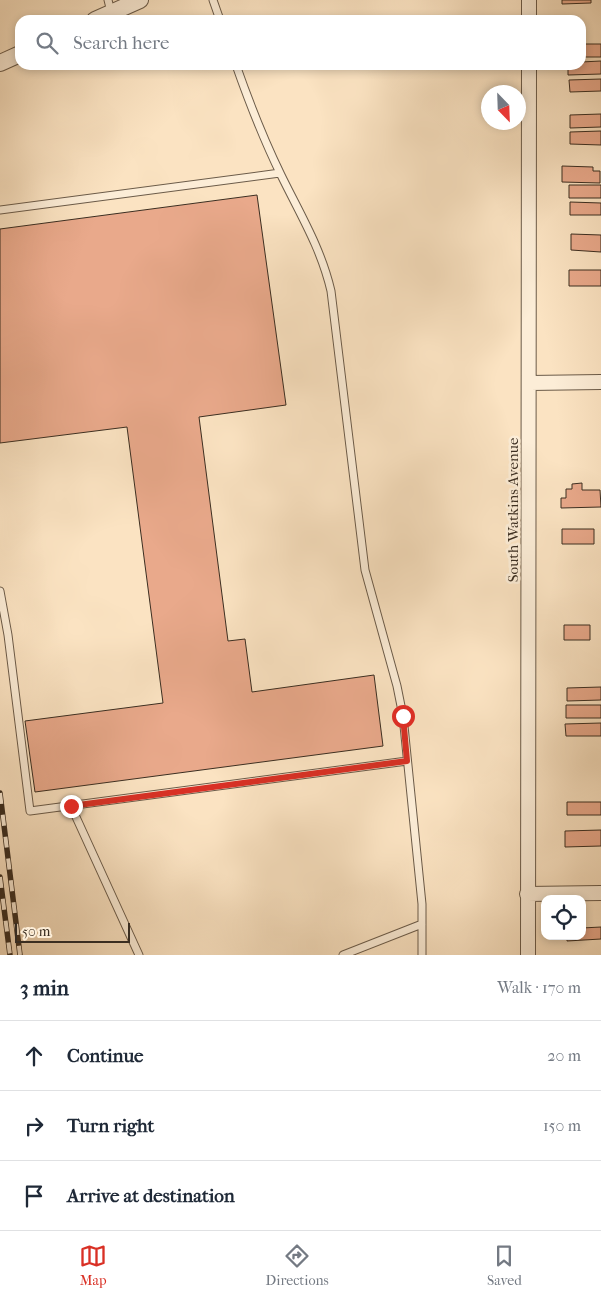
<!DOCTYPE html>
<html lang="en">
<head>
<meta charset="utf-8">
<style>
  body { margin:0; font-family:"IM FELL French Canon",serif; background:#f2f2f3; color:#1f2937 }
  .controls { position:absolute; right:15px; bottom:15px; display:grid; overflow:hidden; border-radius:10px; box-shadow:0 2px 8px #0003 }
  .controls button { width:45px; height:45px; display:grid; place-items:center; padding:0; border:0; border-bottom:1px solid #e0e1e3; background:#fff; color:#1f2937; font:25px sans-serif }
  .compass { position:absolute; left:481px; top:85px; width:45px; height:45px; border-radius:50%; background:#fff; box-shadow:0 2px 8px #0003; rotate:157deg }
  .scale { position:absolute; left:15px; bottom:12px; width:115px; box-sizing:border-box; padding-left:5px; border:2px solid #3b2e21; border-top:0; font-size:14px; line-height:18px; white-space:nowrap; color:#3b2e21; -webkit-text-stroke:4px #fcedd7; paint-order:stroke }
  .stop { position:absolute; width:15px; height:15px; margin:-11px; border:4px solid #d93025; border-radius:50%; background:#fff }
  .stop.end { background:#d93025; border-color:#fff; box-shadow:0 1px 5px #0008 }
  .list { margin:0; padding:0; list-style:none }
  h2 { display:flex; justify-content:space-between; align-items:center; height:65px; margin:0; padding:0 20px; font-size:21px }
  h2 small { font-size:16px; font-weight:400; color:#747a83 }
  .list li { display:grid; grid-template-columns:32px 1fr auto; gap:15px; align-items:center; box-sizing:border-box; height:70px; padding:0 20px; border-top:1px solid #e0e1e3 }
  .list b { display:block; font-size:19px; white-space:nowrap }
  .list em { font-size:16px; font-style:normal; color:#747a83 }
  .icon { flex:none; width:28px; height:28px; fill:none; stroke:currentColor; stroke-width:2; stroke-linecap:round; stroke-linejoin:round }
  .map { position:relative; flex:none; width:601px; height:955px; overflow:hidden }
  .search { position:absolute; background:#fff; box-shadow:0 2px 8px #0003; left:15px; right:15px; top:15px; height:55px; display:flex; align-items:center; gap:12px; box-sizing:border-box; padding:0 18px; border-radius:15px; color:#747a83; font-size:19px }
  .sheet { height:275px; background:#fff }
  nav { display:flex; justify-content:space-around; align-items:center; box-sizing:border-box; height:70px; border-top:1px solid #e0e1e3; background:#fff; font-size:14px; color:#747a83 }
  nav a { display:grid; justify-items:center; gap:2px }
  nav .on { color:#d93025 }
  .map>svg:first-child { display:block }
  .building { fill:#e9a98b; stroke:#3b2e21 }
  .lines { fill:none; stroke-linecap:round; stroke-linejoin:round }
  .service-casing { stroke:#6b5b49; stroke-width:9 }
  .minor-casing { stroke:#6b5b49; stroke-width:16 }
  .tertiary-casing { stroke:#6b5b49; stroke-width:18 }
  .service { stroke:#fcedd7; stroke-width:7 }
  .minor { stroke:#fcedd7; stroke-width:14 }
  .tertiary { stroke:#fcedd7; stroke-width:16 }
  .rail-casing { stroke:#3b2e21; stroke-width:5.5 }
  .rail { stroke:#fcedd7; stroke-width:4; stroke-dasharray:11; stroke-linecap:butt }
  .route { stroke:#d93025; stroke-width:6 }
  .labels { text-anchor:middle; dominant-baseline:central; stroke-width:5; stroke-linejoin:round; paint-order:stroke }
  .street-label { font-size:15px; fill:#3b2e21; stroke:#fcedd7 }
</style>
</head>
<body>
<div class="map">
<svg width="601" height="955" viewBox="0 0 601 955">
  <rect width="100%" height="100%" fill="#fbe3c2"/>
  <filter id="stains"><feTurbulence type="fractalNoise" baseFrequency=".004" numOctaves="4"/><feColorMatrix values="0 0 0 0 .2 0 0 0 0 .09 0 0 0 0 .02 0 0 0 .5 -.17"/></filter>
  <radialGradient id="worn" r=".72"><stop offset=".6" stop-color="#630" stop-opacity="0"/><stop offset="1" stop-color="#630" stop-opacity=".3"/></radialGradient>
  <path class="building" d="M562,0H591V3L562,4Z
    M581,44H601V57H581Z
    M601,61V74L568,75V65H581V62Z
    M601,79V91L570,92L569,80Z
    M601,114V127L570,128V115Z
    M601,131V145L570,144V132Z
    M562,166L593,167V171H600V183L562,182Z
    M569,185H601V198H569Z
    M257,195L286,405L199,417L228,641L245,639L252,692L374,675L383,746L35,792L25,721L163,703L127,427L0,443V229Z
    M570,202L601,203V215H570Z
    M571,234L601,235V252L571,250Z
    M569,270H601V286H569Z
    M582,483V490H600L601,507L561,508V498H566V489H572V484Z
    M562,529H594V544H562Z
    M564,625H590V640H564Z
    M601,687V700L567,701V688Z
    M566,705H601V718H566Z
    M601,723V736H566L565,724Z
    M567,802H601V815H567Z
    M601,830V846L565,847V831Z
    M601,927V939L567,941V936H582V928Z"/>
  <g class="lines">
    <g class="service-casing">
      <path id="service" d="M108,0L111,12
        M213,0L220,20
        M236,65C249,102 264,140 281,175C300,214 321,248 331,291L365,570L397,686L403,716L422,904V955
        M0,210L280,173
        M0,591L8,635L30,811L407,761
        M71,806L139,955
        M343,955L422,924"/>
    </g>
    <g class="minor-casing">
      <path id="minor" d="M529,0V20
        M530,383L601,382
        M527,894L601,893
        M528,955L529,65"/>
    </g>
    <g class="tertiary-casing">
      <path id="tertiary" d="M95,20L140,0
        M0,63L20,54"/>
    </g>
    <use href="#service" class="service"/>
    <use href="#minor" class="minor"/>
    <use href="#tertiary" class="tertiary"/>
    <g class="rail-casing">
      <path id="rail" d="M0,793L20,955
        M0,877L10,955"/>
    </g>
    <use href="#rail" class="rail"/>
  </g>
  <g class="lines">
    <path class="route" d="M71,806L407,761L403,716"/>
  </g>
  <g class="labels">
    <g class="street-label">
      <text transform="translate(513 510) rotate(-90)">South Watkins Avenue</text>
    </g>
  </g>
  <rect width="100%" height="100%" filter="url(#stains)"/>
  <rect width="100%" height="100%" fill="url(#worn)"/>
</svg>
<div class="controls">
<button><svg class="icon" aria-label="locate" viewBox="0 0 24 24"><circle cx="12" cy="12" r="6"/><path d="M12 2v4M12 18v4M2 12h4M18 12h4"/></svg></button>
</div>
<svg class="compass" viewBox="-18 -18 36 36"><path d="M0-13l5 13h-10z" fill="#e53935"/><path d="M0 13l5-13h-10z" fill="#747a83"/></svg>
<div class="scale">50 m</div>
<div class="stop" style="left:403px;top:716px"></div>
<div class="stop end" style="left:71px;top:806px"></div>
<div class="search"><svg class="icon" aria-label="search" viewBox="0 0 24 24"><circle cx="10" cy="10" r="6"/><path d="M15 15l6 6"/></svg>Search here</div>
</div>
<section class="sheet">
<h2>3 min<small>Walk · 170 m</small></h2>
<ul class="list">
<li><svg class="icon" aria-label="ahead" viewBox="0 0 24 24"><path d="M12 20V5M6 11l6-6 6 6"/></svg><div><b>Continue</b></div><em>20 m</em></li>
<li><svg class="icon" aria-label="right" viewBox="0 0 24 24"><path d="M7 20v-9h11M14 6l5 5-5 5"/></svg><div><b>Turn right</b></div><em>150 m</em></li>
<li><svg class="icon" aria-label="arrive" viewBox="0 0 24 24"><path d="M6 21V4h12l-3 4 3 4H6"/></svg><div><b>Arrive at destination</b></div></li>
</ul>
</section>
<nav>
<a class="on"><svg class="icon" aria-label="map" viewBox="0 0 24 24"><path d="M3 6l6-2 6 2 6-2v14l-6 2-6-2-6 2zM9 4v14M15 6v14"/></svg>Map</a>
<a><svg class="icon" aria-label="directions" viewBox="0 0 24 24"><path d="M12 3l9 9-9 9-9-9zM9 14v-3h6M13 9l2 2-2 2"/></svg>Directions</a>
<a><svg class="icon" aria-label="saved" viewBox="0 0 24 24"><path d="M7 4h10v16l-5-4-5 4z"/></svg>Saved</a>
</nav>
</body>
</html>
